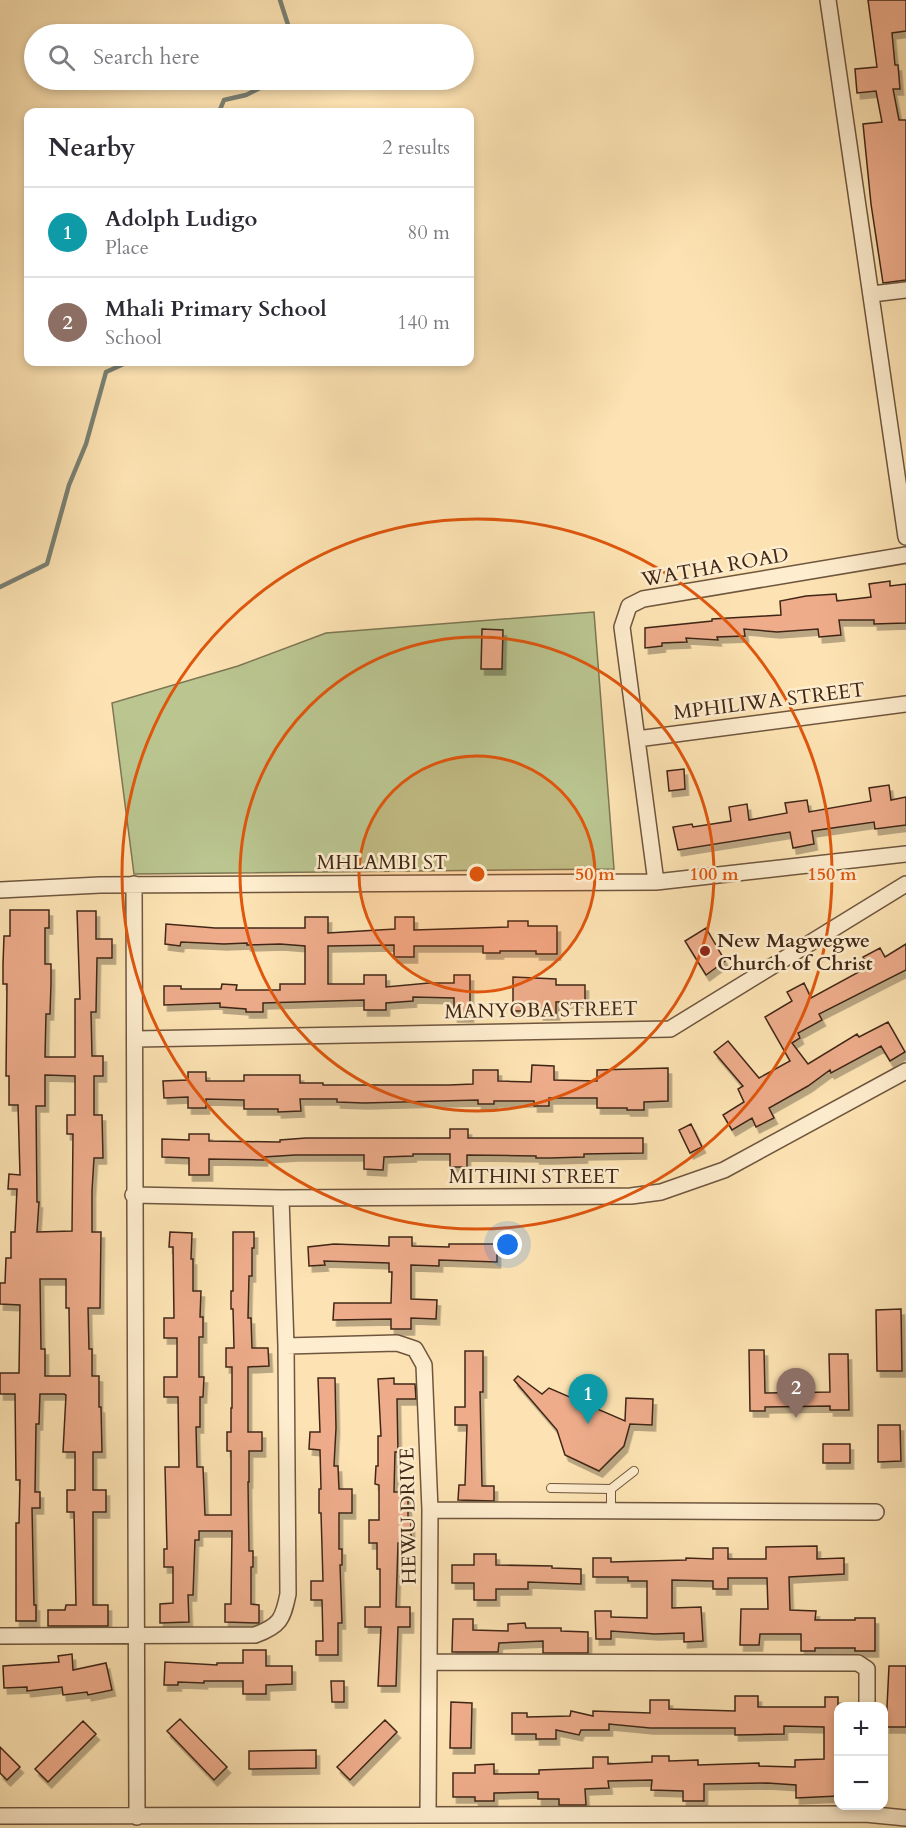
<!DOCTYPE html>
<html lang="en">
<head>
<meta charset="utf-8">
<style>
  body { margin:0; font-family:Cardo,serif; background:#f2f2f3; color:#2b2b33 }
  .controls { position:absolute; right:18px; bottom:18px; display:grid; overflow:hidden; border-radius:12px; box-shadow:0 3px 9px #0003 }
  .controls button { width:54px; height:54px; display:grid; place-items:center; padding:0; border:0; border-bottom:2px solid #e1e1e2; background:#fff; color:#2b2b33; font:30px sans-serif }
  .you { position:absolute; left:508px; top:1245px; width:21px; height:21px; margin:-15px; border:4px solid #fff; border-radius:50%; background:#1a73e8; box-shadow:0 0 0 9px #1a73e833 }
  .badge { display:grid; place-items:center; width:39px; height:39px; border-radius:50%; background:#8f2418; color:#fff; font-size:20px; font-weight:700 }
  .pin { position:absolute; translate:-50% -50px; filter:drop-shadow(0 2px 3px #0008) }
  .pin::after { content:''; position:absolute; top:32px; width:21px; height:18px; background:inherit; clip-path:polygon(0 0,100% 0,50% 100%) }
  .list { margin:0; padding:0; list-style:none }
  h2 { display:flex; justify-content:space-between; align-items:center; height:78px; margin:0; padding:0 24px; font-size:26px }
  h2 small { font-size:20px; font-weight:400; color:#7c7c81 }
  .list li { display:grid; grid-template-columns:39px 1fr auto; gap:18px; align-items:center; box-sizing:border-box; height:90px; padding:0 24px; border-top:2px solid #e1e1e2 }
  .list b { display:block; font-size:22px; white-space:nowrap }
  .list p { margin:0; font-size:20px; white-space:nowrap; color:#7c7c81 }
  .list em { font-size:20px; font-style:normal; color:#7c7c81 }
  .icon { flex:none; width:33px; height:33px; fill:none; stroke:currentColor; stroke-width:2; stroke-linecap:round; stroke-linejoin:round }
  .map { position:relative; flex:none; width:906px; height:1828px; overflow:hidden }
  .search { position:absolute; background:#fff; box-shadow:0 3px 9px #0003; left:24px; top:24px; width:450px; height:66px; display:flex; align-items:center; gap:15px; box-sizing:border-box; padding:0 21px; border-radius:33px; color:#7c7c81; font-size:22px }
  .panel { position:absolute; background:#fff; box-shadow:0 3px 9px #0003; left:24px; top:108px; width:450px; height:258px; border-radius:12px }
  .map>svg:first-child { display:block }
  .green { fill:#bac590; stroke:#7d7654; stroke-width:1.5 }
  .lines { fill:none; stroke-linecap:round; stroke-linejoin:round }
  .stream { stroke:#7a8174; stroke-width:4.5 }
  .building { fill:#eeac8b; stroke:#402717; stroke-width:1.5; fill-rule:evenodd; filter:url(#shadow) }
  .lane-casing { stroke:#6f563e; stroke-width:10 }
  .street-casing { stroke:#6f563e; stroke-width:18 }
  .lane { stroke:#feedce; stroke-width:8 }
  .street { stroke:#feedce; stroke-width:15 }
  .ring { fill:none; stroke:#e0560d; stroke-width:3 }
  .poi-dot { fill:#8f2418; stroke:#feedce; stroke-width:2 }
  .labels { text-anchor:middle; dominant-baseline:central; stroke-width:5; stroke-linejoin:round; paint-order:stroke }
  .street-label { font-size:20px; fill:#402717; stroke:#feedce }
  .poi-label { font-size:20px; font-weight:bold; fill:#402717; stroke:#feedce; text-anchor:start }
  .centre { fill:#e0560d; stroke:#feedce; stroke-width:3 }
  .ring-label { font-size:18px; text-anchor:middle; font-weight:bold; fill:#e0560d; stroke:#feedce; stroke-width:5; stroke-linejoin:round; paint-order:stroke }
</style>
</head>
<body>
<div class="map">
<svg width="906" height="1828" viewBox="0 0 906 1828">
  <defs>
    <filter id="shadow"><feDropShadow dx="3.5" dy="6" stdDeviation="0" flood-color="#0004"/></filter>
  </defs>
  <rect width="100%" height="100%" fill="#fde3b3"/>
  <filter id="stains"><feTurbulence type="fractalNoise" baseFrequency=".00333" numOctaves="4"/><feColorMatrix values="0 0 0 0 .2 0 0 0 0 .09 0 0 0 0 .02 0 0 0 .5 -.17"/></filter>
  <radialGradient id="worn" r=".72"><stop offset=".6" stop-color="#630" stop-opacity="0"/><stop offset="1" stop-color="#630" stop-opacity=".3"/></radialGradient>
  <path class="green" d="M594,612L614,869L134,874L112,703L238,666L326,633Z"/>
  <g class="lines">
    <path class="stream" d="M280,0L291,34
      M219,112L224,100L246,95L276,80
      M0,587L47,564L69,485L86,444L106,372L128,362"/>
  </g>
  <path class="building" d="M868,0H906V31L892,33L895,65H898L900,89H893L899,120H906V280L883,283L871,204L863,124L882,122L876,91L857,93L855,69L877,67Z
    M890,581V586L906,584V623L874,624V620H839L841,635L819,637L818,629L777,632L744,629L745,636L717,637L718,640L686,638L687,642L662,643V646L645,648V628L712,621V619L781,615L780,601L806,596L836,594L837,601L871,597L869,584Z
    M482,629L503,630L502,669H481Z
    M684,769L685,789L669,791L667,771Z
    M889,785L891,800L906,797V825L875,829L874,822L812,831L814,844L793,848L790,832L678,850L673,827L692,824L693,827L731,821L729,807L747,804L749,820L787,813L785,803L807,800L809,812L871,801L869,788Z
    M10,910H49V928H45V964H51V984L50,1014H46L45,1057H75V999H80L77,911H96V939H112V958H97L96,1012H91L92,1056H103V1076H94V1115H102L103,1158H94L92,1191V1232H101L100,1308H88L89,1349H92V1376H99V1407H101L102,1452H93V1490H106V1512H93V1605H108V1626H48V1610H65L66,1605H76L74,1512H67V1490H75V1452H63L66,1395L64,1394H40L39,1424H36L35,1492H40V1508H32L34,1605H36V1621H16V1523H19L20,1480H16L15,1394H0V1373H19L20,1305L0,1304V1283H5L6,1258H11V1232H15L17,1189H8L9,1174L20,1175L18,1105H9V1076H6L7,984H3V964L4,936H10ZM45,1075L75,1076V1115H67V1134H73L72,1231L37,1232L39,1202H37L36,1106H45ZM40,1279H66V1308H69L70,1376H45V1349H41Z
    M305,917H328V933L395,929V917H414V930L508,927V921H528V926H557V954H536V951H500V953H483V946H414V957H394V945L328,946V984H364V975H386V987L429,983H454V975H470V1016H454V998L413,997V1001L386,1003V1010H364V1000L263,1003V1012H246V1009L220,1007V1003L164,1005V986H181V989H221L222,984L237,985L236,990H280V984H305V946L280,944L247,945V943L224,944L181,942L180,946L165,944L166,924L215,928H305Z
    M706,928L725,961L706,975L685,941Z
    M906,944V970L819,1014L822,1020L798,1033L800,1038L792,1043L808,1064L857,1034L859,1037L888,1022L905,1052L890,1061L881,1046L831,1073L830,1070L808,1086L769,1108L774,1118L756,1127L752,1118L732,1130L723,1115L744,1102L738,1089L743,1086L714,1052L728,1041L759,1078L790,1061L765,1017L792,1001L787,992L804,983L811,998L868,967L863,957L880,948L885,957Z
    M513,977L556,979V985H585V1002H556V1014H540V1011H513Z
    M532,1065L554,1066V1080L597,1081V1070L668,1068V1101L644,1102V1110H627V1108H597V1098H549V1106H534V1101H494V1104H478V1100L364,1103L337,1102V1099H300L301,1111L278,1112V1109H244V1100L206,1099V1108H188V1097L164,1098L163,1081L188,1080V1072H206V1081H244V1075H300V1083H323V1085H449L473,1084V1070H498V1081L531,1082Z
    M691,1124L702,1147L690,1153L679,1130Z
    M450,1129H468V1138H643V1153L584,1154V1157L551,1158H536V1156L467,1155V1167H450V1154H413V1156L384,1157L383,1170L364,1169V1155H295L264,1157V1160L209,1159V1175H189V1158L162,1157V1139L189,1140V1134H209V1141L280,1142V1140L306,1138H450Z
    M170,1232L192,1233L191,1259H193V1291H201L200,1317H203V1337H199V1377H204L203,1397H200V1427H196L197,1467H203L205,1515H231V1451H227V1432H231V1408H232V1367H226V1348H234L233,1309H231V1291H233V1232H254V1248H252V1276H249L248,1318H251L252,1348H268L269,1366L248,1367V1432H262V1451H249V1482H248L249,1551H253V1567H251V1604L259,1605V1623L225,1622V1604H231L232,1531H199V1540H195L193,1595H188L189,1622L160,1623V1604L173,1603V1567H164V1549H167L165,1467H179L178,1397H164V1377H177V1338H164V1318H174L173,1247H169Z
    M389,1237H412V1246L449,1247V1244H497V1262L439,1260V1266L411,1265V1299L437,1300L436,1319L411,1318V1329H391V1319L333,1320L334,1303H391L392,1272H389V1263L324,1261L325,1265L309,1266L308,1247L334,1244L389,1246Z
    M901,1309L902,1371H877L876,1310Z
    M749,1350H764L765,1393L830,1392L829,1354H848L849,1410H830V1406L765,1407V1411H750Z
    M465,1351H483V1392H480L482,1486H494V1501L458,1500L459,1485H465L467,1425H455V1407H465Z
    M518,1376L542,1394L549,1388L625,1421L626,1398L653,1399L652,1425L630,1424L624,1446L599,1471L565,1455L557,1430L514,1380Z
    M318,1378H335L336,1428L334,1466H338L339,1489H352V1513H339V1549H342V1565H340L342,1623H338V1655H316V1641H323L322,1600H311V1581H323L321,1513H319V1489H321L320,1450L309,1449L310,1432H320Z
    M394,1378V1384H415L416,1399H397L398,1452H395L394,1492H408V1520H411V1543H398L396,1607H410V1627H398L396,1686H378L381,1627H365V1607H380V1569H377V1543H369V1520H379V1485L375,1484L376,1466H378V1436H381L378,1379Z
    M878,1425H900L901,1461L878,1462Z
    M823,1444H850V1463H823Z
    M817,1546V1559L844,1558V1574L789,1577L790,1610L816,1611L815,1620H855V1618H875V1651H855V1648H815V1651H801V1634H760L759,1645H740L741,1609H768L767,1578H728V1589H713V1581L672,1580V1608L701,1607L703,1641L684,1642V1633L655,1634L611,1631V1639H596L595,1611H611V1617L647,1618V1581H628V1577H593V1558H611V1562L686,1560V1558L713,1559V1548H728V1559H766V1547Z
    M474,1554H496V1565L552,1566V1568L581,1569V1584L528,1582V1589H496V1600H474V1583H452V1565H474Z
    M453,1619H473V1630L508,1631V1624L525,1623L526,1628H561V1631L588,1632V1653H543V1641L499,1643L498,1652H452Z
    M243,1650H266V1666H292V1684L266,1685V1694H243V1681H204V1683L178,1682V1685H164L165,1662L217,1665V1663H243Z
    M72,1654L73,1670L106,1663L112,1690L88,1695L87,1692L63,1695L62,1687L27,1691V1687L4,1688L3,1666L59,1662L58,1656Z
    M889,1666H906V1727H886Z
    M331,1681H344V1702H332Z
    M735,1696H758V1707H825V1697H838V1796L796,1798V1785L767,1783L704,1784V1801H683V1791L651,1790L652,1780L608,1781L609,1788L585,1789L586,1805H559V1799H538V1792L494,1793V1801H475V1797H453V1773H475V1765L494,1764V1774H539V1770L593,1768V1757H608V1764L652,1762V1756H669V1761L698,1760V1765L759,1763V1766L795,1767V1760L824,1759V1727L784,1726V1734L735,1735V1728H650L609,1724V1730H581L579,1735L556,1730V1739H536V1734H512V1713H527V1717L570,1716L571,1711L593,1716V1711L650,1713V1700H669V1709L735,1711Z
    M451,1702L472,1703L471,1748H450Z
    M180,1719L227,1767L214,1780L167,1731Z
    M385,1720L397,1732L350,1780L337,1767Z
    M83,1721L96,1734L48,1782L35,1769Z
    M0,1747L20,1767L7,1780L0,1773Z
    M316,1750V1768L249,1769V1751Z"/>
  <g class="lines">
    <g class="lane-casing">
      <path id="lane" d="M551,1488L611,1489
        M611,1511V1489L634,1471"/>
    </g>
    <g class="street-casing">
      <path id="street" d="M828,0L906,537
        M872,294L906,290
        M637,739L906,704
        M656,882L622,627L629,606L643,599L906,555
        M134,884L137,1817
        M0,890L100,885L656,882L906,854
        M136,1039L670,1029L906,884
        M133,1195L281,1198L631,1196L661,1192L724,1170L906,1071
        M286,1346L397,1343L415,1349L424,1365L430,1510L428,1815
        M430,1510L876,1512
        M0,1636L255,1635C280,1626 283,1619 288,1594L286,1346L281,1198
        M429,1662L858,1663L867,1669V1706
        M0,1816L865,1814L906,1818"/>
    </g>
    <use href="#lane" class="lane"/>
    <use href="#street" class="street"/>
  </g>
  <circle cx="477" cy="874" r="118" fill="#e0560d" fill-opacity=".12"/>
  <g class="ring">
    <circle cx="477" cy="874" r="118"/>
    <circle cx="477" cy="874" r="237"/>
    <circle cx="477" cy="874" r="355"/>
  </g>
  <circle class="poi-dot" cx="705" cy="951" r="6"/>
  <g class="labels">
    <g class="street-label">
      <text transform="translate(715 567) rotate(-10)">WATHA ROAD</text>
      <text transform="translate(769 701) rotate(-7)">MPHILIWA STREET</text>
      <text x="382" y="862">MHLAMBI ST</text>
      <text transform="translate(541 1010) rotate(-1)">MANYOBA STREET</text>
      <text x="534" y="1176">MITHINI STREET</text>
      <text transform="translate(408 1516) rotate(-91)">HEWU DRIVE</text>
    </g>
    <g class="poi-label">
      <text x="717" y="940">New Magwegwe<tspan x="717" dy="23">Church of Christ</tspan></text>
    </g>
  </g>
  <circle cx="477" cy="874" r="9" class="centre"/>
  <g class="ring-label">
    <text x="595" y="880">50 m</text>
    <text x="714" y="880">100 m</text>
    <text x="832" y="880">150 m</text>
  </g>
  <rect width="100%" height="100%" filter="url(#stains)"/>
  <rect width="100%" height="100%" fill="url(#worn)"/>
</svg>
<div class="controls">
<button>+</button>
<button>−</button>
</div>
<div class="you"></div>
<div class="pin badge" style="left:588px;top:1424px;background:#0f9aa8">1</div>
<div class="pin badge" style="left:796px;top:1418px;background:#8d6e63">2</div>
<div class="search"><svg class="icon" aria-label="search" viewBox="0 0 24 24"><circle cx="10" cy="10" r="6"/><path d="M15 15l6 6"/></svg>Search here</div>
<section class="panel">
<h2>Nearby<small>2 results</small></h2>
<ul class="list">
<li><span class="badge" style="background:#0f9aa8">1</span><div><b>Adolph Ludigo</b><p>Place</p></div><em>80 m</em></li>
<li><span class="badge" style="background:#8d6e63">2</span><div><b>Mhali Primary School</b><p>School</p></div><em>140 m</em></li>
</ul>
</section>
</div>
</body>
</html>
